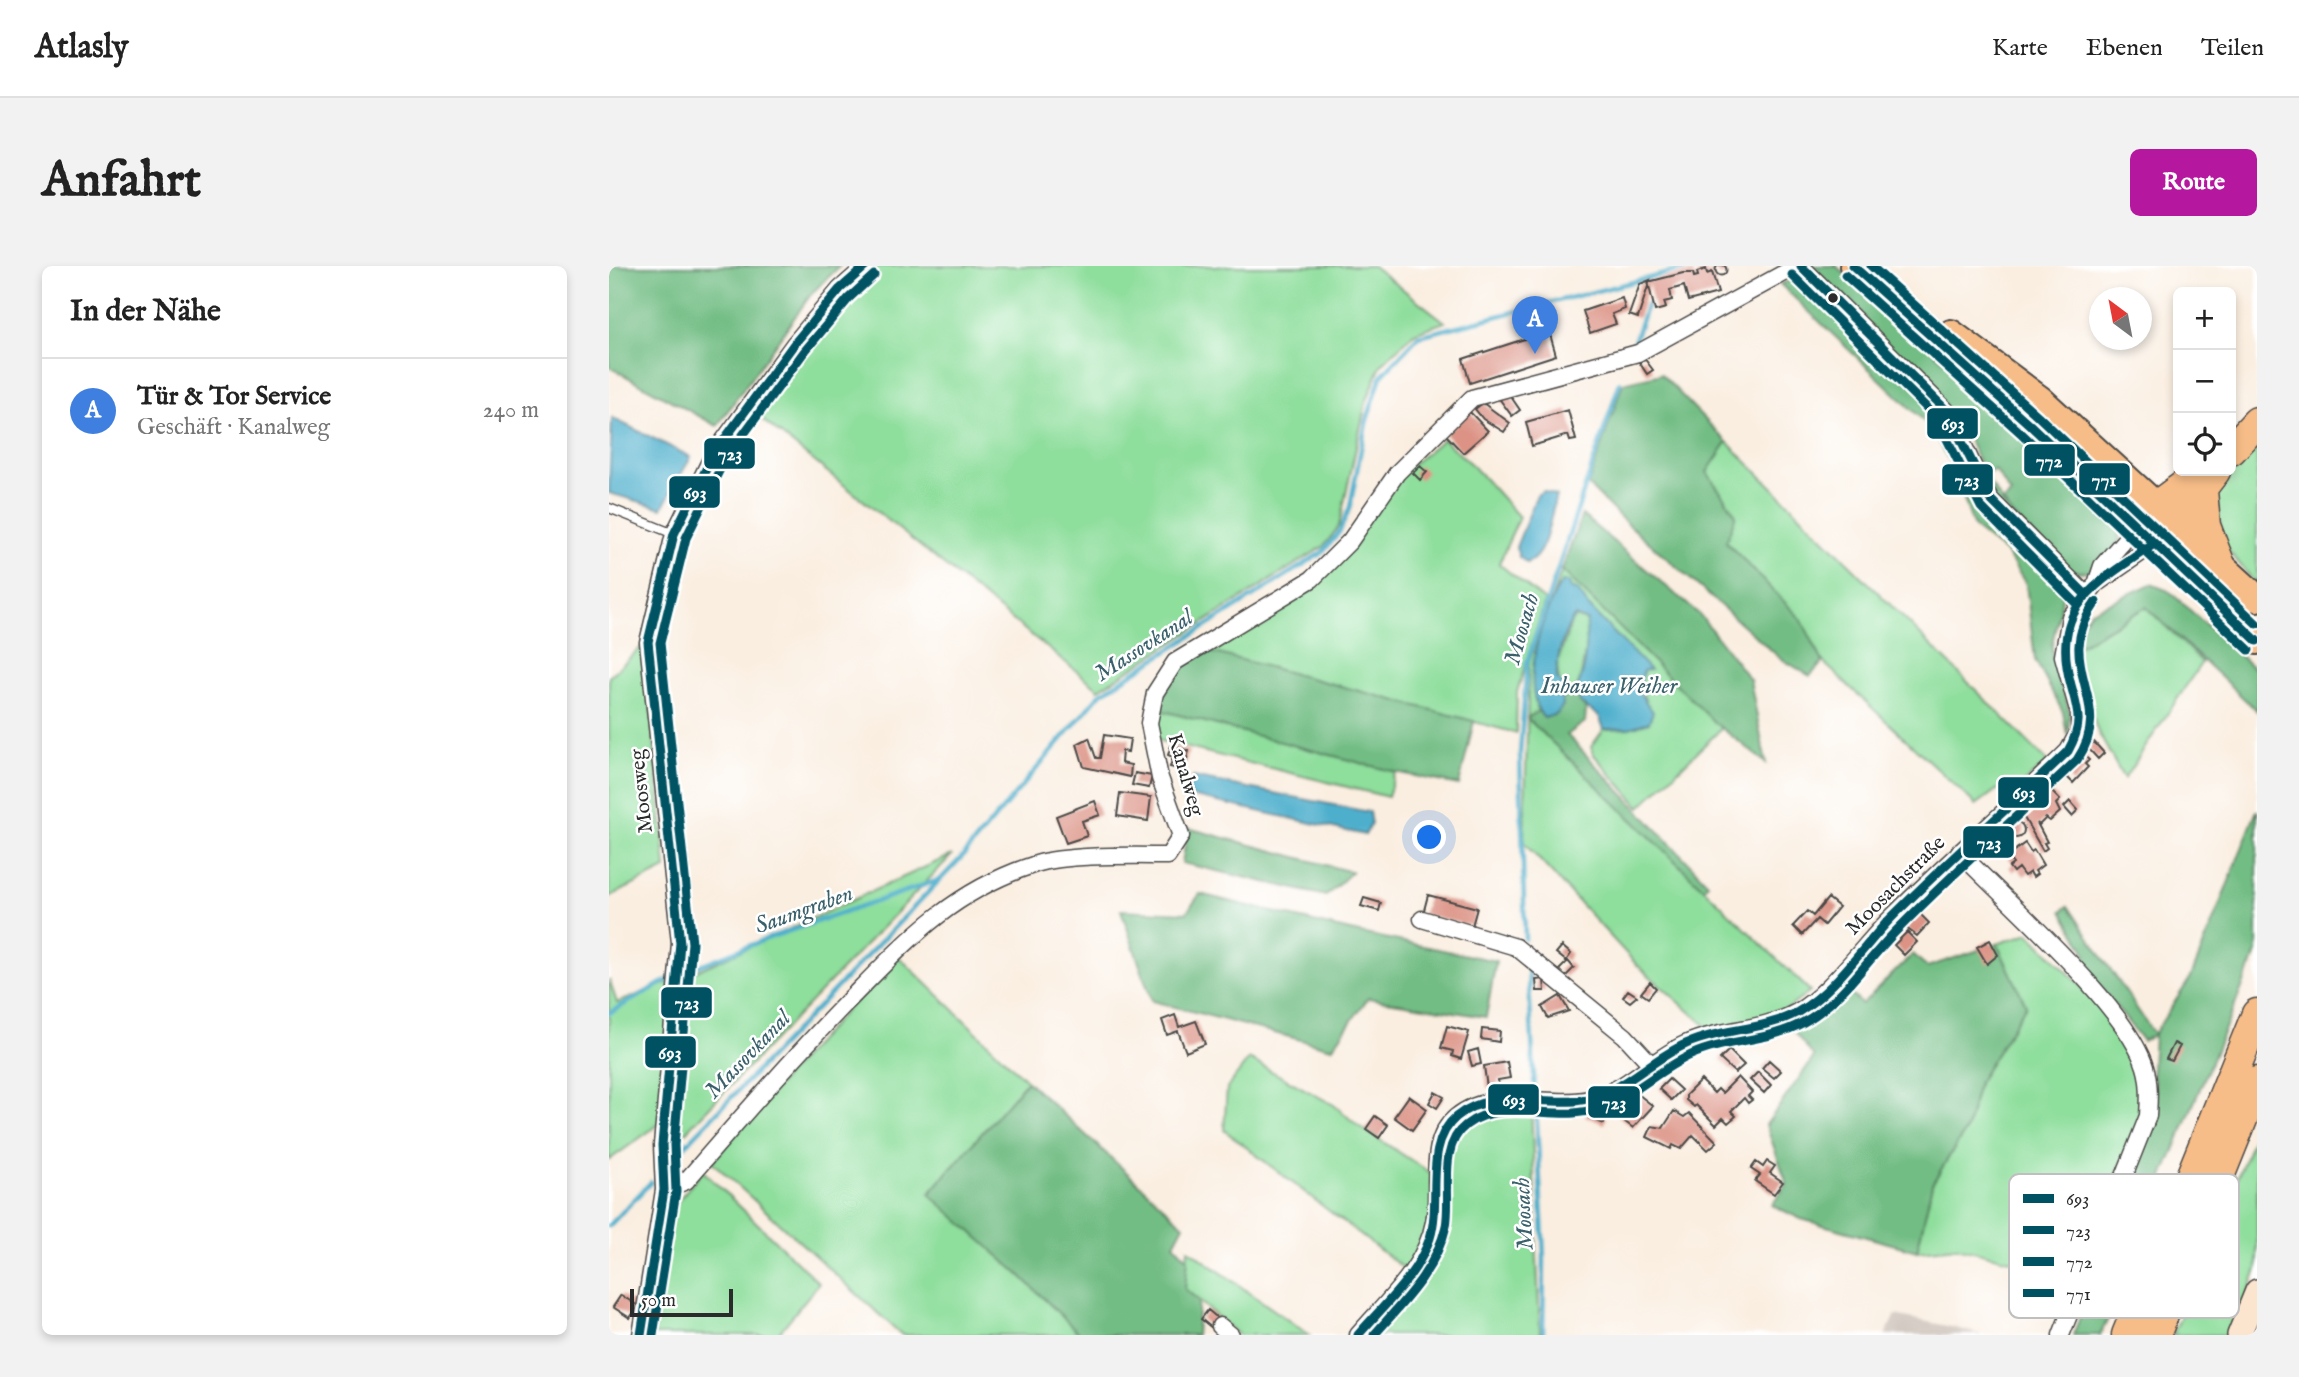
<!DOCTYPE html>
<html lang="de">
<head>
<meta charset="utf-8">
<style>
  body { margin:0; font-family:"IM FELL English",serif; background:#f2f2f2; color:#222 }
  .controls { position:absolute; right:21px; top:21px; display:grid; overflow:hidden; border-radius:10px; box-shadow:0 4px 10px #0003 }
  .controls button { width:63px; height:63px; display:grid; place-items:center; padding:0; border:0; border-bottom:2px solid #e0e0e0; background:#fff; color:#222; font:35px sans-serif }
  .compass { position:absolute; left:1480px; top:21px; width:63px; height:63px; border-radius:50%; background:#fff; box-shadow:0 4px 10px #0003; rotate:328deg }
  .scale { position:absolute; left:21px; bottom:18px; width:103px; box-sizing:border-box; padding-left:7px; border:4px solid #2b2b2b; border-top:0; font-size:19px; line-height:24px; white-space:nowrap; color:#2b2b2b; -webkit-text-stroke:5px #fff; paint-order:stroke }
  .you { position:absolute; left:821px; top:572px; width:24px; height:24px; margin:-18px; border:5px solid #fff; border-radius:50%; background:#1a73e8; box-shadow:0 0 0 10px #1a73e833 }
  .badge { display:grid; place-items:center; width:46px; height:46px; border-radius:50%; background:#b5179e; color:#fff; font-size:23px; font-weight:700 }
  .pin { position:absolute; translate:-50% -58px; filter:drop-shadow(0 2px 4px #0008) }
  .pin::after { content:''; position:absolute; top:37px; width:24px; height:21px; background:inherit; clip-path:polygon(0 0,100% 0,50% 100%) }
  .list { margin:0; padding:0; list-style:none }
  h2 { display:flex; justify-content:space-between; align-items:center; height:91px; margin:0; padding:0 28px; font-size:30px }
  h2 small { font-size:23px; font-weight:400; color:#767676 }
  .list li { display:grid; grid-template-columns:46px 1fr auto; gap:21px; align-items:center; box-sizing:border-box; height:105px; padding:0 28px; border-top:2px solid #e0e0e0 }
  .list b { display:block; font-size:26px; white-space:nowrap }
  .list p { margin:0; font-size:23px; white-space:nowrap; color:#767676 }
  .list em { font-size:23px; font-style:normal; color:#767676 }
  .icon { flex:none; width:38px; height:38px; fill:none; stroke:currentColor; stroke-width:2; stroke-linecap:round; stroke-linejoin:round }
  .map { position:relative; flex:none; width:1648px; height:1069px; overflow:hidden; border-radius:10px }
  header { display:flex; align-items:center; gap:42px; box-sizing:border-box; height:98px; padding:0 35px; background:#fff; border-bottom:2px solid #e0e0e0 }
  header strong { font-size:33px }
  nav { display:flex; gap:38px; margin-inline-start:auto; font-size:24px }
  .intro { display:flex; align-items:center; justify-content:space-between; box-sizing:border-box; height:168px; padding:0 42px }
  h1 { margin:0; font-size:49px }
  .button { padding:18px 32px; border-radius:10px; background:#b5179e; color:#fff; font-size:24px; font-weight:700 }
  main { display:flex; gap:42px; padding:0 42px }
  aside { flex:1; background:#fff; border-radius:10px; box-shadow:0 4px 10px #0003 }
  .map>svg:first-child { display:block }
  .industrial { fill:#ccc2b9 }
  .green { fill:#8ede9c; stroke:#5c8464; stroke-width:2 }
  .forest { fill:#72bd84; stroke:#4e7458; stroke-width:2 }
  .water { fill:#4dafcc; stroke:#3c6d7c; stroke-width:2 }
  .lines { fill:none; stroke-linecap:round; stroke-linejoin:round }
  .stream { stroke:#4dafcc; stroke-width:4.5 }
  .building { fill:#dc9385 }
  .lane-casing { stroke:#4a4846; stroke-width:11 }
  .street-casing { stroke:#4a4846; stroke-width:19 }
  .secondary-casing { stroke:#4a4846; stroke-width:26 }
  .primary-casing { stroke:#4a4846; stroke-width:30 }
  .highway-casing { stroke:#4a4846; stroke-width:33 }
  .lane { stroke:#fff; stroke-width:8 }
  .street { stroke:#fff; stroke-width:16 }
  .secondary { stroke:#fce5cf; stroke-width:23 }
  .primary { stroke:#f7bd88; stroke-width:26 }
  .highway { stroke:#f7bd88; stroke-width:30 }
  .bus-1-casing { stroke:#fff; stroke-width:14 }
  .bus-2-casing { stroke:#fff; stroke-width:14 }
  .bus-3-casing { stroke:#fff; stroke-width:14 }
  .bus-4-casing { stroke:#fff; stroke-width:14 }
  .bus-1 { stroke:#005262; stroke-width:9 }
  .bus-2 { stroke:#005262; stroke-width:9 }
  .bus-3 { stroke:#005262; stroke-width:9 }
  .bus-4 { stroke:#005262; stroke-width:9 }
  .bus-dot { fill:#2b2b2b; stroke:#fff; stroke-width:2.5 }
  .labels { text-anchor:middle; dominant-baseline:central; stroke-width:5; stroke-linejoin:round; paint-order:stroke }
  .street-label { font-size:21px; fill:#2b2b2b; stroke:#fff }
  .water-label { font-size:23px; font-style:italic; fill:#39606b; stroke:#fff }
  .key { fill:#fff; stroke:#bfbfbf; stroke-width:2 }
  .key-label { font-size:19px; fill:#2b2b2b }
  .line-badge { stroke:#fff; stroke-width:2.5 }
  .badge-label { font-size:19px; text-anchor:middle; font-weight:bold; fill:#fff }
</style>
</head>
<body>
<header>
<strong>Atlasly</strong>
<nav><a>Karte</a><a>Ebenen</a><a>Teilen</a></nav>
</header>
<div class="intro"><h1>Anfahrt</h1><a class="button">Route</a></div>
<main>
<aside>
<h2>In der Nähe<small></small></h2>
<ul class="list">
<li><span class="badge" style="background:#3f7fe0">A</span><div><b>Tür &amp; Tor Service</b><p>Geschäft · Kanalweg</p></div><em>240 m</em></li>
</ul>
</aside>
<div class="map">
<svg width="1648" height="1069" viewBox="0 0 1648 1069">
  <rect width="100%" height="100%" fill="#fff"/>
  <filter id="ink" filterUnits="userSpaceOnUse"><feTurbulence type="fractalNoise" baseFrequency=".0143" numOctaves="2"/><feDisplacementMap in="SourceGraphic" scale="14" xChannelSelector="R" yChannelSelector="G"/><feConvolveMatrix kernelMatrix="1 2 1 2 8 2 1 2 1" color-interpolation-filters="sRGB"/></filter>
  <filter id="wash" filterUnits="userSpaceOnUse"><feTurbulence type="fractalNoise" baseFrequency=".00686" numOctaves="4" result="noise"/><feDisplacementMap in="SourceGraphic" scale="28" xChannelSelector="R" yChannelSelector="G"/><feGaussianBlur stdDeviation="1.57" result="paint"/><feColorMatrix in="noise" values="0 0 0 0 0 0 0 0 0 0 0 0 0 0 0 0 0 1.4 0 .05"/><feComposite in="paint" operator="in"/></filter>
  <g filter="url(#wash)">
    <rect width="100%" height="100%" fill="#faeee0"/>
    <path class="industrial" d="M1286,1049L1347,1062L1373,1069H1276Z"/>
    <path class="green" d="M257,0H764L836,56L805,67L772,99L757,136L730,260L715,280L490,423L146,148L219,36Z
      M834,173L865,201L910,251L890,298L936,335L908,426L907,467L590,383L703,316L798,203Z
      M1648,173V319L1613,277L1607,228L1613,215Z
      M1118,176L1439,496L1400,529L1389,523L1367,539L1214,396L1192,353L1117,276L1098,206Z
      M953,304L1113,462L1031,541L985,489L982,481L995,463L1020,462L1040,456C1041,434 1029,433 1034,404H1040L973,333L962,323L949,321C937,364 915,399 929,445L919,453L1201,725L1180,742L1161,750L1105,767L1028,699L915,577L920,396Z
      M1537,341L1593,396L1515,513L1489,466L1462,385Z
      M964,351L978,355C980,362 973,411 969,419C967,425 957,430 952,434L948,398Z
      M36,378L57,603L0,631V411Z
      M547,443L786,506L779,531L547,474Z
      M343,589L65,878L63,849L0,894V713L8,737L83,707Z
      M1420,667C1464,714 1538,772 1531,844C1529,863 1518,883 1511,900C1496,937 1482,973 1467,1010L1348,981L1308,985L1323,918L1358,862L1369,817L1417,740L1388,678Z
      M288,689L418,815L321,928L411,1009L472,1069H293L103,896L184,802Z
      M640,793L725,839L748,859L822,907H832L841,871L869,842L922,837L931,1069H757L798,1005L615,864L618,822Z
      M1648,863V1003L1626,1063L1615,1069H1564Z
      M94,905L210,1017L168,1069H45L64,940Z
      M579,983L700,1069H630L576,1023Z"/>
    <path class="forest" d="M0,0H231L203,27L108,160L0,101Z
      M1203,0H1227L1288,51L1508,256L1511,274C1495,294 1484,316 1456,301L1393,238L1402,228L1386,204L1376,209L1354,162Z
      M1189,12L1212,30L1328,144L1452,317C1457,339 1445,358 1443,381C1441,414 1468,432 1458,469L1454,446L1426,394L1417,318L1398,288L1365,262L1344,202L1320,160L1171,18Z
      M1052,108L1118,176L1098,206L1127,249L1117,276L1192,353L1214,396L1201,410L1171,392L1011,251L979,219L1014,117Z
      M973,249L1091,349L1141,414L1157,497L1105,456L953,304Z
      M1542,318L1560,325L1648,405V445L1537,341L1462,384L1466,363L1482,345Z
      M590,383L865,455L850,519L786,506L547,443L567,399Z
      M969,421L971,437L977,443L976,456L958,469L1099,617L1095,623L918,452L929,445L935,452L948,448L952,434Z
      M1648,544V686L1549,923L1513,1025L1491,1069H1464L1526,909L1549,839L1543,802L1545,769L1534,775L1478,704L1476,685L1453,645L1459,640L1545,768L1582,711Z
      M579,562L743,606L717,630L573,597Z
      M591,628L741,665L887,695L877,751L759,732L723,782L543,735L512,644L577,647Z
      M1388,678L1417,739L1369,817L1358,862L1323,918L1308,985L1192,953L1163,939L1178,918L1157,859L1205,791L1181,761L1227,715L1253,738L1304,688L1318,701Z
      M418,815L575,959L565,978L579,993L576,1023L590,1035L587,1069H472L411,1009L320,928Z"/>
    <path class="water" d="M3,152L82,191L53,242L0,227Z
      M934,225L947,230C941,249 939,289 918,297L910,291L907,281L928,229Z
      M953,316H960L962,323L968,324L980,341L1041,404L1034,405L1031,428L1044,446L1040,456L1020,462L995,463L990,450L971,437L969,421L975,402L978,355L966,350C955,362 946,397 948,413L954,419L951,424L954,439L948,448L935,452C909,424 933,344 953,316Z
      M584,511L760,546L762,558L756,569L581,530L579,520Z"/>
    <g class="lines">
      <path class="stream" d="M1023,81L1038,39
        M916,673L911,487L918,396L1011,116
        M919,700L926,830
        M71,707L165,670L330,614
        M0,747L62,712
        M927,839L935,990L934,1069
        M67,889L352,592L491,428L714,286L731,265L741,241L757,157L772,110L810,70L1087,0
        M0,960L42,916"/>
    </g>
    <g id="blocks">
      <path class="building" d="M1106.5 4a5.5 5.5 0 1 1 11 0a5.5 5.5 0 1 1-11 0Z
        M1097,3L1098,8L1103,6L1109,27L1079,35L1075,20L1061,24L1063,34L1055,36L1057,42L1046,45L1039,16L1074,7H1084L1085,11L1089,10L1088,6Z
        M1041,14L1029,52L1020,49L1031,18Z
        M1013,32L1016,43L1003,48L1007,58L981,67L974,45Z
        M940,65L947,89L861,117L854,93Z
        M1035,92L1044,104L1038,108L1030,96Z
        M898,125L911,144L903,150L889,131Z
        M874,137L901,157L895,166L874,153L866,143Z
        M959,144L967,174L961,175L959,169L923,180L917,156Z
        M861,146L879,165L854,187L836,168Z
        M811,200L818,206L811,214L804,207Z
        M495,469L521,473L519,486L513,485L512,497L522,499L521,511L475,501L468,478L480,472L487,492H491Z
        M1485,476L1495,487L1489,493L1479,482Z
        M562,480L580,485L575,504L561,501L564,491L559,489Z
        M1473,488L1480,494L1476,498L1479,501L1464,517L1455,508Z
        M526,507L543,510L540,522L523,519Z
        M1440,523L1451,534L1447,538L1451,546L1441,555L1437,552L1430,559L1428,557L1438,576L1435,577L1438,582L1434,585L1414,550Z
        M511,527L542,531L539,555L508,550Z
        M486,535L491,549L473,555L478,570L457,577L447,550Z
        M1461,535L1469,544L1463,550L1455,541Z
        M1399 564a8 8 0 1 1 16 0a8 8 0 1 1-16 0Z
        M1396,566L1403,578L1392,585L1384,573Z
        M1416,577L1422,586L1425,584L1434,599L1426,605L1428,608L1424,611L1421,606L1415,610L1409,602L1404,606L1400,601L1404,598L1398,590Z
        M819,629L868,642L863,660L814,648Z
        M755,632L772,637L770,645L752,640Z
        M1219,632L1230,641L1215,659L1208,653L1193,669L1184,660L1198,645L1204,650Z
        M1306,643L1320,657L1308,670L1292,658Z
        M1298,666L1308,676L1295,689L1285,679Z
        M1381,674L1389,689L1378,698L1368,681Z
        M953,680L962,688L957,695L947,687Z
        M959,695L965,702L956,711L950,704Z
        M935,713L936,725H928L927,714Z
        M1041,716L1047,722L1039,732L1032,727Z
        M1019,724L1028,730L1021,736L1014,731Z
        M951,730L960,745L939,752L933,741Z
        M566,749L570,761L587,755L596,778L577,786L569,765L558,769L553,754Z
        M838,760L860,766L852,793L843,790L844,785L832,782Z
        M873,763L891,765L890,776L872,773Z
        M1565,777L1571,780L1563,795L1557,793Z
        M869,783L872,798L863,800L859,786Z
        M1120,784L1135,799L1126,807L1111,793Z
        M1160,794L1172,805L1165,812L1153,802Z
        M898,796L901,812L889,814L890,820L878,822L875,800Z
        M1149,806L1162,819L1155,827L1141,814Z
        M1129,811L1143,826L1139,830L1143,834L1139,837L1135,832L1122,845L1127,850L1119,857L1114,852L1107,859L1087,839L1085,841L1077,834V829L1092,814L1105,827L1109,823L1113,827Z
        M1060,813L1072,824L1062,834L1050,823Z
        M1024,824L1044,840L1024,862L1006,848Z
        M826,826L835,831L828,842L820,837Z
        M800,830L818,843L803,864L785,851Z
        M979,844L997,852L995,858L976,850Z
        M1065,845L1075,851L1080,847L1108,876L1099,884L1084,869L1072,883L1064,879L1062,883L1038,871L1043,860L1054,862Z
        M766,850L779,859L770,872L757,863Z
        M1158,895L1166,900L1161,907L1174,916L1165,928L1146,915L1151,909L1142,903L1147,896L1154,901Z
        M12,1029L29,1040L21,1052L4,1041Z
        M599,1044L612,1055L604,1063L592,1053Z"/>
    </g>
  </g>
  <g filter="url(#ink)">
    <use href="#blocks" fill-opacity="0" stroke="#4a4846" stroke-width="2"/>
    <g class="lines">
      <g class="lane-casing">
        <path id="lane" d="M0,242L65,268"/>
      </g>
      <g class="street-casing">
        <path id="street" d="M1192,0L1337,144C1354,173 1364,205 1382,234L1477,329
          M1487,318L1493,300L1527,261
          M1350,586C1398,636 1517,739 1536,801C1541,817 1540,833 1539,850L1452,1069
          M813,653L907,681L1016,770L1041,797
          M55,924L77,915C129,855 181,795 237,737C297,676 342,625 427,598C459,588 524,590 559,590L572,570L551,512L540,457L546,427L566,396L703,313L741,275L788,207L863,132L1029,87L1188,0
          M611,1060L622,1069
          M32,1069L55,924L53,879L71,677L39,376L65,268L104,189L185,78L231,23L257,0
          M749,1069C778,1035 817,1001 825,956C832,922 817,876 847,851C880,824 926,837 965,835C1013,833 1035,797 1076,778C1111,762 1153,765 1188,746C1219,729 1255,679 1281,653C1339,595 1401,542 1459,485L1470,465V448L1454,390L1461,351L1487,318L1545,278"/>
      </g>
      <g class="secondary-casing">
        <path id="secondary" d="M1630,1069L1648,1025"/>
      </g>
      <g class="primary-casing">
        <path id="primary" d="M1244,0L1421,159L1648,375
          M1342,67L1432,134L1648,332"/>
      </g>
      <g class="highway-casing">
        <path id="highway" d="M1622,184L1648,156
          M1593,224L1596,260L1611,299
          M1546,241L1595,205
          M1565,258L1606,205
          M1518,1069L1648,748
          M1546,1069L1648,816"/>
      </g>
      <use href="#lane" class="lane"/>
      <use href="#street" class="street"/>
      <use href="#secondary" class="secondary"/>
      <use href="#primary" class="primary"/>
      <use href="#highway" class="highway"/>
      <g class="bus-1-casing">
        <path id="bus-1" d="M1192,0L1337,144L1382,234L1477,329
          M1244,0L1421,159L1648,375
          M32,1069L55,924L53,879L71,677L39,376L65,268L104,189L185,78L231,23L257,0
          M749,1069C775,1039 808,1010 821,972C833,934 814,879 847,851C880,823 927,838 966,835C1011,831 1038,795 1077,778C1113,762 1154,765 1189,746C1227,724 1252,683 1282,652C1339,594 1401,541 1459,485C1474,458 1470,448 1462,419C1440,340 1487,318 1545,278"/>
      </g>
      <g class="bus-2-casing">
        <path id="bus-2" d="M1183,9L1327,151L1372,241L1468,338
          M44,1069L67,925L65,879L83,677L51,377L77,272L115,195L195,86L240,32L265,9
          M765,1069C794,1036 827,1004 837,960C843,929 828,881 857,859C887,836 930,849 965,847C1013,844 1040,808 1082,789C1117,773 1158,776 1193,757C1233,736 1259,692 1291,661C1348,603 1409,550 1468,494C1509,433 1440,401 1487,336"/>
      </g>
      <g class="bus-3-casing">
        <path id="bus-3" d="M1236,9L1413,168L1640,384"/>
      </g>
      <g class="bus-4-casing">
        <path id="bus-4" d="M1262,0L1429,150L1648,358"/>
      </g>
      <use href="#bus-1" class="bus-1"/>
      <use href="#bus-2" class="bus-2"/>
      <use href="#bus-3" class="bus-3"/>
      <use href="#bus-4" class="bus-4"/>
    </g>
  </g>
  <circle class="bus-dot" cx="1224" cy="32" r="6"/>
  <g class="labels">
    <g class="street-label">
      <text transform="translate(576 509) rotate(74)">Kanalweg</text>
      <text transform="translate(33 525) rotate(-96)">Moosweg</text>
      <text transform="translate(1287 620) rotate(-45)">Moosachstraße</text>
    </g>
    <g class="water-label">
      <text transform="translate(913 363) rotate(-74)">Moosach</text>
      <text transform="translate(535 380) rotate(-33)">Massovkanal</text>
      <text x="1000" y="420">Inhauser Weiher</text>
      <text transform="translate(195 644) rotate(-20)">Saumgraben</text>
      <text transform="translate(139 789) rotate(-46)">Massovkanal</text>
      <text transform="translate(915 948) rotate(-93)">Moosach</text>
    </g>
  </g>
  <rect x="1400" y="908" width="230" height="144" rx="10" class="key"/>
  <rect x="1414" y="928" width="31" height="9" fill="#005262"/>
  <rect x="1414" y="960" width="31" height="8" fill="#005262"/>
  <rect x="1414" y="991" width="31" height="9" fill="#005262"/>
  <rect x="1414" y="1023" width="31" height="8" fill="#005262"/>
  <g class="key-label">
    <text x="1457" y="939">693</text>
    <text x="1457" y="971">723</text>
    <text x="1457" y="1002">772</text>
    <text x="1457" y="1034">771</text>
  </g>
  <g class="line-badge">
    <rect x="1317" y="141" width="53" height="33" rx="7" fill="#005262"/>
    <rect x="94" y="171" width="53" height="33" rx="7" fill="#005262"/>
    <rect x="1414" y="177" width="53" height="34" rx="7" fill="#005262"/>
    <rect x="1469" y="196" width="53" height="34" rx="7" fill="#005262"/>
    <rect x="1332" y="197" width="53" height="33" rx="7" fill="#005262"/>
    <rect x="59" y="209" width="53" height="34" rx="7" fill="#005262"/>
    <rect x="1388" y="510" width="53" height="33" rx="7" fill="#005262"/>
    <rect x="1353" y="559" width="53" height="34" rx="7" fill="#005262"/>
    <rect x="51" y="720" width="53" height="33" rx="7" fill="#005262"/>
    <rect x="35" y="769" width="53" height="34" rx="7" fill="#005262"/>
    <rect x="878" y="817" width="53" height="33" rx="7" fill="#005262"/>
    <rect x="978" y="819" width="54" height="34" rx="7" fill="#005262"/>
  </g>
  <g class="badge-label">
    <text x="1344" y="164">693</text>
    <text x="121" y="194">723</text>
    <text x="1440" y="201">772</text>
    <text x="1495" y="220">771</text>
    <text x="1358" y="220">723</text>
    <text x="86" y="233">693</text>
    <text x="1415" y="533">693</text>
    <text x="1380" y="583">723</text>
    <text x="78" y="743">723</text>
    <text x="61" y="793">693</text>
    <text x="905" y="840">693</text>
    <text x="1005" y="843">723</text>
  </g>
</svg>
<div class="controls">
<button>+</button>
<button>−</button>
<button><svg class="icon" aria-label="locate" viewBox="0 0 24 24"><circle cx="12" cy="12" r="6"/><path d="M12 2v4M12 18v4M2 12h4M18 12h4"/></svg></button>
</div>
<svg class="compass" viewBox="-18 -18 36 36"><path d="M0-13l5 13h-10z" fill="#e53935"/><path d="M0 13l5-13h-10z" fill="#767676"/></svg>
<div class="scale">50 m</div>
<div class="you"></div>
<div class="pin badge" style="left:926px;top:88px;background:#3f7fe0">A</div>
</div>
</main>
</body>
</html>
